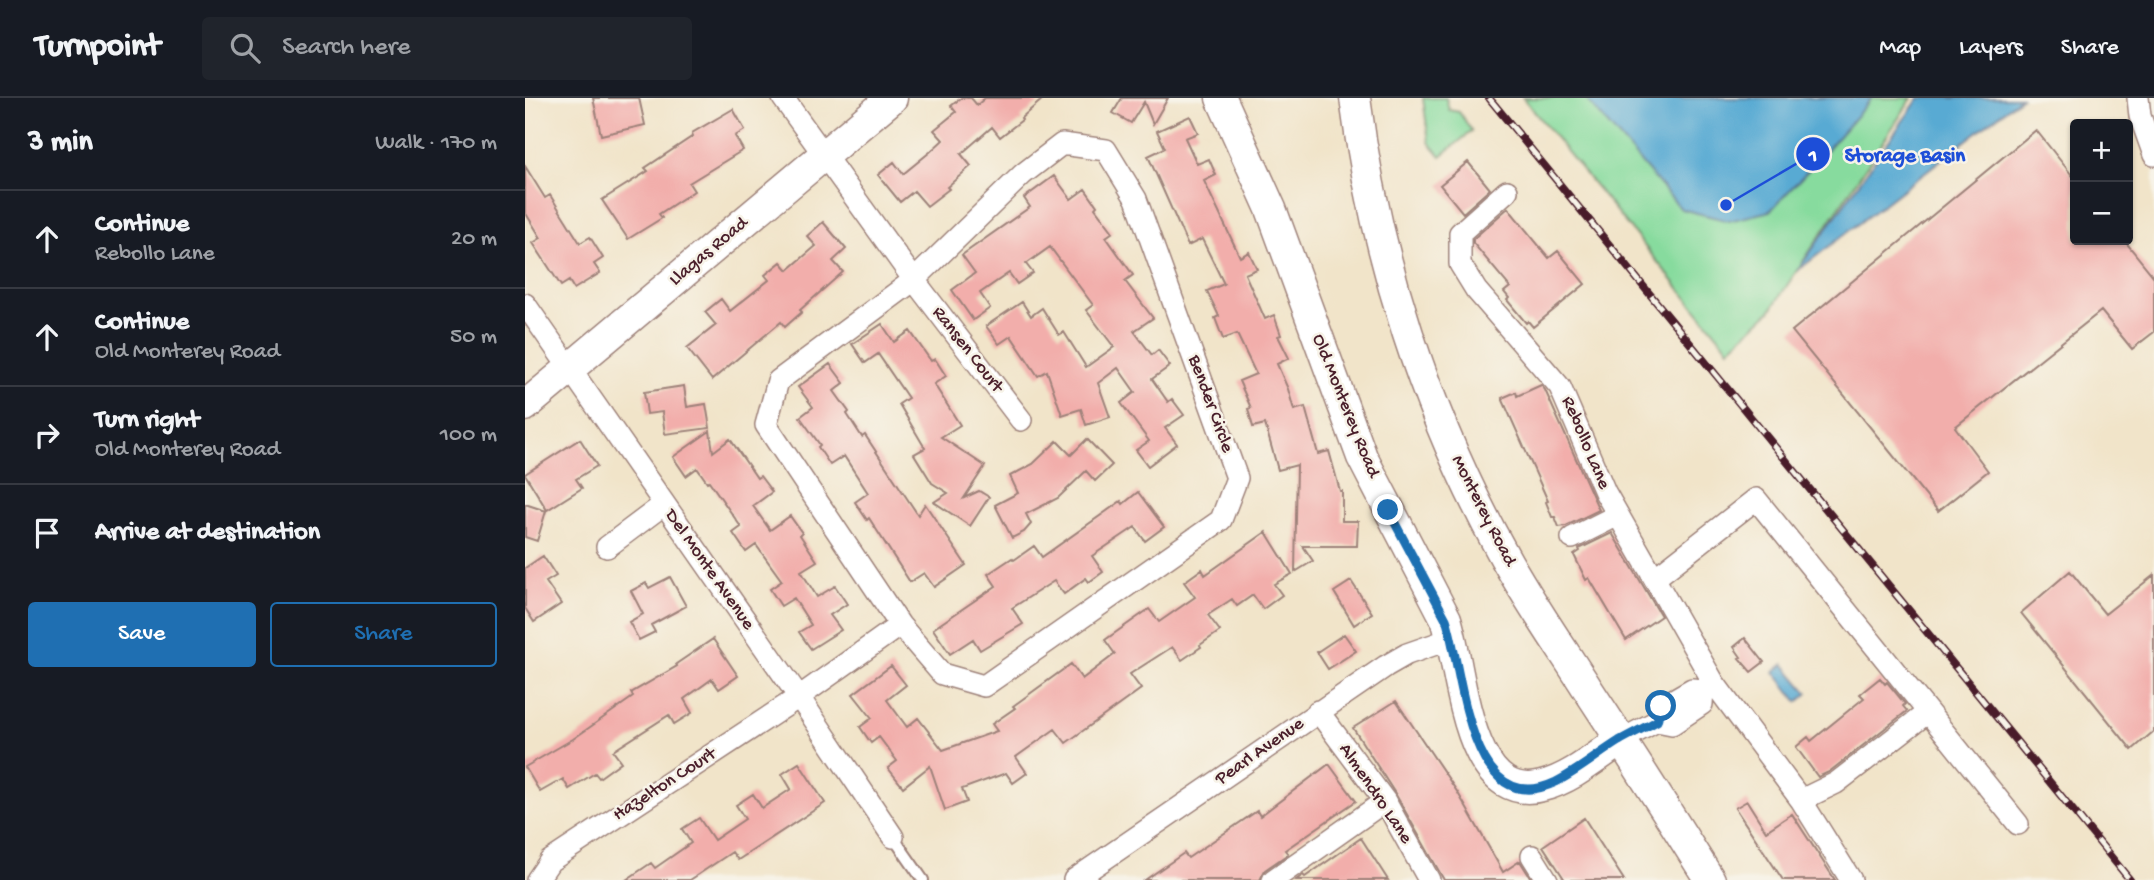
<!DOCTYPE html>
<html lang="en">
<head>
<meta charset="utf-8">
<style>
  body { margin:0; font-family:"Gochi Hand",sans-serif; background:#20242c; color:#f1f3f6 }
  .controls { position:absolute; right:21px; top:21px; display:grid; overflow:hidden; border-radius:7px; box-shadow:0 2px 5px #0004 }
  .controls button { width:63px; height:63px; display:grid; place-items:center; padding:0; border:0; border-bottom:2px solid #363941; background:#171b24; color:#f1f3f6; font:35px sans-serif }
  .stop { position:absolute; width:21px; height:21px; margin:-16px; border:5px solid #1f6fb2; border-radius:50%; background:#fff }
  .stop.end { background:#1f6fb2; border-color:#fff; box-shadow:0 2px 7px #0008 }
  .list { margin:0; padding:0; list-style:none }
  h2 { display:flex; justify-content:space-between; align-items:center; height:91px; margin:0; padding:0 28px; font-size:30px }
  h2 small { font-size:23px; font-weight:400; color:#9ea1a6 }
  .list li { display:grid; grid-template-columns:46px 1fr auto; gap:21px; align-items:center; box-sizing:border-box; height:98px; padding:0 28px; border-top:2px solid #363941 }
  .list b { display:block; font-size:26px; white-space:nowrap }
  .list p { margin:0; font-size:23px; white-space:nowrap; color:#9ea1a6 }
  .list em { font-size:23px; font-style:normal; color:#9ea1a6 }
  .actions { display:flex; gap:14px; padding:21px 28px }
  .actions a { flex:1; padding:16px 0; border:2px solid #1f6fb2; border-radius:7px; text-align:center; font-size:24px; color:#1f6fb2 }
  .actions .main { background:#1f6fb2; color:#fff }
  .icon { flex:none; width:38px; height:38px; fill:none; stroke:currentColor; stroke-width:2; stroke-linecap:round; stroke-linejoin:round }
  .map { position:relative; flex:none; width:1629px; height:782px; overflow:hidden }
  header { display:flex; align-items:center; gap:42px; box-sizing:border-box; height:98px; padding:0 35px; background:#171b24; border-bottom:2px solid #363941 }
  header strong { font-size:33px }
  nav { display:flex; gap:38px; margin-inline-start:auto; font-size:24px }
  .search { width:490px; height:63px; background:#20242c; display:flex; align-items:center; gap:18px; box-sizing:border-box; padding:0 24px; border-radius:7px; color:#9ea1a6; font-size:26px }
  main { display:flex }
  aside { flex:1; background:#171b24 }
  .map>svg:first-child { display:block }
  .green { fill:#87db9e; stroke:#687d64; stroke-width:2 }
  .water { fill:#58aad3; stroke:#51647f; stroke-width:2 }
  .building { fill:#f2aeab }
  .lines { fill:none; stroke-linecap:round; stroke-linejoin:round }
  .lane-casing { stroke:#9e827a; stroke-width:14 }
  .street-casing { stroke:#9e827a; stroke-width:24 }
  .secondary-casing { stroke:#9e827a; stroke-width:33 }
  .lane { stroke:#fff; stroke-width:10 }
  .street { stroke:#fff; stroke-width:21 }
  .secondary { stroke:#fff; stroke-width:30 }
  .rail-casing { stroke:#4a1f2b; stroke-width:8 }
  .rail { stroke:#f7f3e8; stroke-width:5; stroke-dasharray:16; stroke-linecap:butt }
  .route { stroke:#1f6fb2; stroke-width:9 }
  .labels { text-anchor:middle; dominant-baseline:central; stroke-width:5; stroke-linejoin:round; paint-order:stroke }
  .street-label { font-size:19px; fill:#4a1f2b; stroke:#f7f3e8 }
  .leader { fill:none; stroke:#1d4ed8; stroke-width:2.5 }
  .callout-dot { fill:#1d4ed8; stroke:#f7f3e8; stroke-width:2.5 }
  .mark-label { font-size:21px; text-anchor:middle; font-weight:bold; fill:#fff }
  .callout-label { font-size:21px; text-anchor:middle; font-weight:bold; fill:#1d4ed8; stroke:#f7f3e8; stroke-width:5; stroke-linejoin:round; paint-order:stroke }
</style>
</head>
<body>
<header>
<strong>Turnpoint</strong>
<div class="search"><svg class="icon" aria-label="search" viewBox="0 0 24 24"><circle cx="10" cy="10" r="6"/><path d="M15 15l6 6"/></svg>Search here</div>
<nav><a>Map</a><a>Layers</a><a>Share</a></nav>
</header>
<main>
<aside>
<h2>3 min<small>Walk · 170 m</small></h2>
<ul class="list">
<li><svg class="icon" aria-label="ahead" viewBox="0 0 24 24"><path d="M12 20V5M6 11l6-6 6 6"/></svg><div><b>Continue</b><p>Rebollo Lane</p></div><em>20 m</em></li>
<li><svg class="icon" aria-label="ahead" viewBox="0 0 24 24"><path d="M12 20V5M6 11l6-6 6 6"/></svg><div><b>Continue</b><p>Old Monterey Road</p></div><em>50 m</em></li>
<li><svg class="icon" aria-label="right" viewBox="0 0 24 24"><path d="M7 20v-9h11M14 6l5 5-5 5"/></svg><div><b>Turn right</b><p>Old Monterey Road</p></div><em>100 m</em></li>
<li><svg class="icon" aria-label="arrive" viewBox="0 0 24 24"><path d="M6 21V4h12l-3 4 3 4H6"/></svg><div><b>Arrive at destination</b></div></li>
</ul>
<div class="actions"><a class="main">Save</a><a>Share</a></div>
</aside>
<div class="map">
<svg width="1629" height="782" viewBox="0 0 1629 782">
  <rect width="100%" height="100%" fill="#f7f3e8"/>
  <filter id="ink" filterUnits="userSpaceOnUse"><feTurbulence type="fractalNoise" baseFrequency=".0143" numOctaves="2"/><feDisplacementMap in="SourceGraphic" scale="14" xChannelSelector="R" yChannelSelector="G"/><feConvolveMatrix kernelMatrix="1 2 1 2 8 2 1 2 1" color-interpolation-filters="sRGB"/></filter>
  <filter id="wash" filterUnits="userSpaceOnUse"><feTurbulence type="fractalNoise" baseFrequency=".00686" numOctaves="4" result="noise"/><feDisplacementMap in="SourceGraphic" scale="28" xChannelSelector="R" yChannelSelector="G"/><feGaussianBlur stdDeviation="1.57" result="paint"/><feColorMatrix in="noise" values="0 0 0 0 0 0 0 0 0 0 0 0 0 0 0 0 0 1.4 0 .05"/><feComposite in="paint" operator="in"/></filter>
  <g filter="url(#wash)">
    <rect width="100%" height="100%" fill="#f1e4c9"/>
    <path class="green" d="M898,0H921L924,12L934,14L947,33L916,58L904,44Z
      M998,0H1387L1245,213L1204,251Z"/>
    <path class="water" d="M1060,0H1347L1293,62L1245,113L1204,123L1156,111Z
      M1394,0H1496L1272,173Z
      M1259,566L1283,595L1273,604L1249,574Z"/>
    <g id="blocks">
      <path class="building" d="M68,0H114L120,27L76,37Z
        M436,0H446L452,7L460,0H519L496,20L497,22L475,39L467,29L436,56L446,68L422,89L424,91L402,108L389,93L375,104L353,77L369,64L378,76L405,54L418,42L409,32L431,14L426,8Z
        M597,0H643L628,26L619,4L606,25L588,15Z
        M208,11L220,32L210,38L218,52L164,85L169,93L134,116L137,120L103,141L77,102L123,73L120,70L168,38L167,35Z
        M665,18L673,35L660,40L672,66L684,61L691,77L679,83L715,159L724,154L732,171L720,176L740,221L749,217L756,237L753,238L764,260L752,266L763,291L769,312L780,309L793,356L804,353L815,393H817V423H833L832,448H778L788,463L770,474L772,367L753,372L740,326L728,329L723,311L726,310L714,283L731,276L712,236L698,241L690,220L694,218L682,193L699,186L677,141L663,148L623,58L640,50L632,33Z
        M1511,32L1550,81V142H1599L1629,179V234L1607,251L1576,213L1430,329L1463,373L1413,413L1267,233Z
        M943,64L965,91L938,115L915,87Z
        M0,68L20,100L25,97L55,145L65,139L78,160L69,166L75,175L49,191L44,183L36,188L8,145L16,140L0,114Z
        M529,78L546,101L560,91L572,108L570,110L588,134L581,139L608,177L600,183L628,220L609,233L627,257L633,252L645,268L627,281L643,304L647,301L659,317L640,330L652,346L623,368L611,352L624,343L596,305L610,294L593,270L573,285L585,319L561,327L556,311L537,317L522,273L513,278L486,238L474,246L461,228L497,204L506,218L517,210L534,237L539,234L561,269L589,249L561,212L568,207L525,149L501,166L508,175L492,186L484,175L455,195L465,210L448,222L427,192L450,175L437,157L505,109L499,100Z
        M983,110L1024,160L1033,153L1060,186L1008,229L1003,223L1001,225L982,202L984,200L979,194L985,189L948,145V141Z
        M298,124L321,151L308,163L318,174L275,212L277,214L260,229L256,224L187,282L162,250L191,227L180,214L196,201L205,213L244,182L240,177L256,164L263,172L291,148L282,138Z
        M357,226L369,244L385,233L406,263L410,261L421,278L409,286L435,327L416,339L460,368L439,400L454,393L464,399L445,428L409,404L423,395L407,385L389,356L400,350L374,306L383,300L353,256L340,265L327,246Z
        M305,266L319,285L309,293L324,314L322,316L337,339L340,337L393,417L400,406L441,467L409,489L399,475L385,484L344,420L342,422L330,404L343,395L319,358L305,367L293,349L295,347L275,319L288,309L273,289Z
        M1016,287L1020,292L1074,412L1041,428L1034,429L1030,419H1027L1021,404L1023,403L977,300L991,294L992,298Z
        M159,288L162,309L181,306L185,330L140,336L137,314L122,316L119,294Z
        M185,333L188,354L205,341L232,380L235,378L247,394L228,408L245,432L265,418L277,435L275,437L292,463L276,473L292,499L310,488L322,506L305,517L316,532L286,551L274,534L286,527L269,500L256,508L245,491L257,483L231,447L221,454L208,435L216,429L184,383L182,384L172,370L161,378L148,359Z
        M55,341L72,368L51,381L57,390L22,412L0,376Z
        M562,341L587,367L570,383L561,373L533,400L501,416L506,426L499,434L487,440L470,407L493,395L485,378L508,366L532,343L546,357Z
        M613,394L639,429L620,443L610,429L567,458L578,474L564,484L561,480L539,496L529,483L487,510L498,526L455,552L448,541L425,556L408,531L471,488L463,476L487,460L489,462L509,448L517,459L596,403L598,406Z
        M0,406L21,413L12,443L0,439Z
        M741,434L767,476L749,486L757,497L738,511L728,497L712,508L707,501L683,517L695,533L675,547L676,549L657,562L647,549L605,576L616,591L541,645L530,631L491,659L502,675L488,685L481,675L437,691L442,704L420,712L405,668L378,689L363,670L372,663L354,639L346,645L335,629L347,620L328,596L366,568L381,587L362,602L382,629L393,620L418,652L472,633L467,626L490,610L488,608L546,566L557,581L590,556L580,542L624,511L634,524L670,499L659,484L677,471L680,477Z
        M1087,435L1136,518L1101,542L1064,480L1061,482L1049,457L1055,453L1054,451Z
        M18,458L31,478L21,484L36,506L9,524L0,510V470Z
        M1545,473L1580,516L1629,477V633L1607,652L1496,515Z
        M145,479L161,508L126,527L130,534L114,542L104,524L118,516L106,493L121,485L124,490Z
        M826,483L847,515L829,527L809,494Z
        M819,536L831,553L803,571L792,554Z
        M1220,540L1239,564L1226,574L1214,560L1216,559L1209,549Z
        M188,541L213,578L194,591L187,581L159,601L167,615L149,626L144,617L88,653L96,664L74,680L70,675L44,691L38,681L15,694L0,669L48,641L108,599L106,595L152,568L151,566Z
        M1355,580L1360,586L1362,584L1380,606L1378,608L1382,613L1304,674L1293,679L1271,649L1283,639L1286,643L1339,600L1335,596Z
        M871,603L933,695L978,774L995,763L1007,782H919L871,697L828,630Z
        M274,665L300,705L213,762L207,754L165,782H101L126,765L130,770L166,745L157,731L174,720L189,742L220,721L211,707L228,696L237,710L266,691L257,676Z
        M804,666L831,703L760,752L763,756L740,772L735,782H620L659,755L663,760L732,713L735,718Z
        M1222,703L1241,733L1267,716L1310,782H1258L1210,710Z
        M1059,720L1099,782H1040L1018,748Z
        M836,740L863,782H771L778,777L780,779Z"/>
    </g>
  </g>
  <g filter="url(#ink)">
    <use href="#blocks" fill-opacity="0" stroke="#9e827a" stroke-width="2"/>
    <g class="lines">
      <g class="lane-casing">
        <path id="lane" d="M368,739L398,782"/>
      </g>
      <g class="street-casing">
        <path id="street" d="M258,0L389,182L496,322
          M1613,0L1615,18L1629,57
          M537,46L581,52L611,101L712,380L696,422L459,588L417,576L375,527L241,327L253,283L389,182L498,76Z
          M982,93L935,135V166L951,192L1035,289L1080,394L1189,585L1276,702L1326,782
          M0,206L274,599L368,739
          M1047,440L1093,417
          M82,449L138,407
          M1130,480L1231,401L1403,614
          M793,613L860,703L904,782
          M1096,642L1132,623L1147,626L1177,606L1178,592L1167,591L1136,609L1132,623
          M1276,702L1311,685L1403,614L1493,726
          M1007,758L1022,782
          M12,782L25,763L274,599L375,527
          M549,782L861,568L882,556L928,540
          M748,782L860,703"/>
      </g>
      <g class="secondary-casing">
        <path id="secondary" d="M696,0L746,111L837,359L921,521C937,568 940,708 1017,688C1046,681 1072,658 1096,642
          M830,0C850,158 901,317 978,456C1003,502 1034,546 1062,590C1104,654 1145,718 1185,782
          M0,308L367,0"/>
      </g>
      <use href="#lane" class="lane"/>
      <use href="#street" class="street"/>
      <use href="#secondary" class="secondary"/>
      <g class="rail-casing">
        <path id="rail" d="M964,0L1605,782"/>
      </g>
      <use href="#rail" class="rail"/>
    </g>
  </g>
  <g class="lines" filter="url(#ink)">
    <path class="route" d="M863,412L921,521C938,570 942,726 1031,684C1053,673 1073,656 1094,643C1106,636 1119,630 1132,623L1136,608"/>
  </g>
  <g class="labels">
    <g class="street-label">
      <text transform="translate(184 154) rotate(-40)">Llagas Road</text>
      <text transform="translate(442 252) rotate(52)">Ransen Court</text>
      <text transform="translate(685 306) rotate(70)">Bender Circle</text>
      <text transform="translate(820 308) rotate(68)">Old Monterey Road</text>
      <text transform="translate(1060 345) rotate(67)">Rebollo Lane</text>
      <text transform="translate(958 413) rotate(63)">Monterey Road</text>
      <text transform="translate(184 472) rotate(55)">Del Monte Avenue</text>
      <text transform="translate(735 654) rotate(-35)">Pearl Avenue</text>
      <text transform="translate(140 687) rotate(-33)">Hazelton Court</text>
      <text transform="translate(850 696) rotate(56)">Almendro Lane</text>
    </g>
  </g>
  <path class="leader" d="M1201 107L1288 56"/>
  <g class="callout-dot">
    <circle cx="1201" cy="107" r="7"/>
    <circle cx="1288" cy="56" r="18"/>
  </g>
  <g class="mark-label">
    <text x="1288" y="63">1</text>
  </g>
  <g class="callout-label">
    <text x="1380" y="63">Storage Basin</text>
  </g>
</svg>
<div class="controls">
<button>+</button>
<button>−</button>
</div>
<div class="stop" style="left:1136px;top:608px"></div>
<div class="stop end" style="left:863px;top:412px"></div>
</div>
</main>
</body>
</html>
